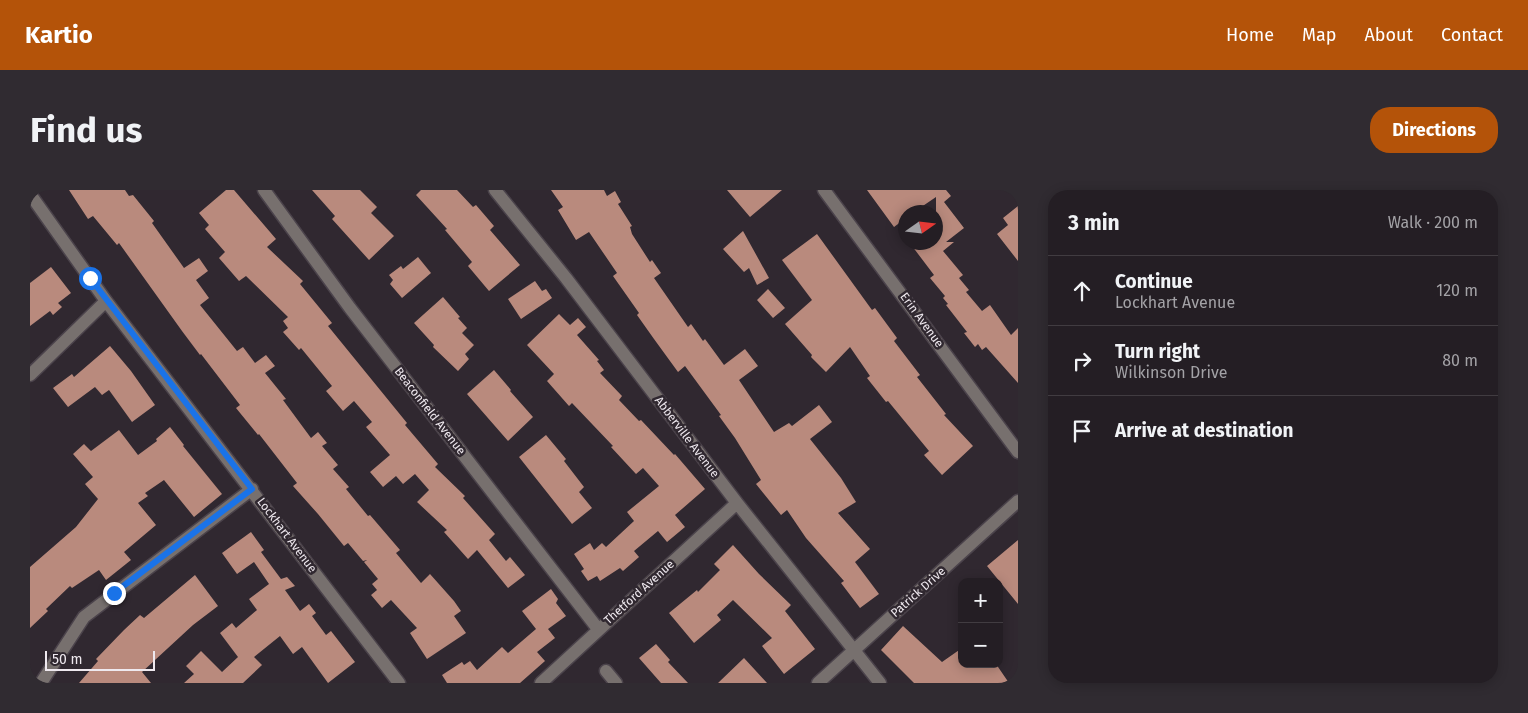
<!DOCTYPE html>
<html lang="en">
<head>
<meta charset="utf-8">
<style>
  body { margin:0; font-family:"Fira Sans",sans-serif; background:#302b31; color:#f1f3f6 }
  .controls { position:absolute; right:15px; bottom:15px; display:grid; overflow:hidden; border-radius:10px; box-shadow:0 2px 12px #0003 }
  .controls button { width:45px; height:45px; display:grid; place-items:center; padding:0; border:0; border-bottom:1px solid #413c41; background:#241e24; color:#f1f3f6; font:25px sans-serif }
  .compass { position:absolute; left:868px; top:15px; width:45px; height:45px; border-radius:50%; background:#241e24; box-shadow:0 2px 12px #0003; rotate:76deg }
  .scale { position:absolute; left:15px; bottom:12px; width:110px; box-sizing:border-box; padding-left:5px; border:2px solid #efe9ef; border-top:0; font-size:14px; line-height:18px; white-space:nowrap; color:#efe9ef; -webkit-text-stroke:4px #302830; paint-order:stroke }
  .stop { position:absolute; width:15px; height:15px; margin:-11px; border:4px solid #1a73e8; border-radius:50%; background:#fff }
  .stop.end { background:#1a73e8; border-color:#fff; box-shadow:0 1px 5px #0008 }
  .list { margin:0; padding:0; list-style:none }
  h2 { display:flex; justify-content:space-between; align-items:center; height:65px; margin:0; padding:0 20px; font-size:21px }
  h2 small { font-size:16px; font-weight:400; color:#a3a2a6 }
  .list li { display:grid; grid-template-columns:32px 1fr auto; gap:15px; align-items:center; box-sizing:border-box; height:70px; padding:0 20px; border-top:1px solid #413c41 }
  .list b { display:block; font-size:19px; white-space:nowrap }
  .list p { margin:0; font-size:16px; white-space:nowrap; color:#a3a2a6 }
  .list em { font-size:16px; font-style:normal; color:#a3a2a6 }
  .icon { flex:none; width:28px; height:28px; fill:none; stroke:currentColor; stroke-width:2; stroke-linecap:round; stroke-linejoin:round }
  .map { position:relative; flex:none; width:988px; height:493px; overflow:hidden; border-radius:20px }
  header { display:flex; align-items:center; gap:30px; box-sizing:border-box; height:70px; padding:0 25px; background:#b45309; color:#fff }
  header strong { font-size:24px }
  nav { display:flex; gap:28px; margin-inline-start:auto; font-size:18px }
  .intro { display:flex; align-items:center; justify-content:space-between; box-sizing:border-box; height:120px; padding:0 30px }
  h1 { margin:0; font-size:35px }
  .button { padding:12px 22px; border-radius:20px; background:#b45309; color:#fff; font-size:18px; font-weight:700 }
  main { display:flex; gap:30px; padding:0 30px }
  aside { flex:1; background:#241e24; border-radius:20px; box-shadow:0 2px 12px #0003 }
  .map>svg:first-child { display:block }
  .building { fill:#b98a7d }
  .lines { fill:none; stroke-linecap:round; stroke-linejoin:round }
  .minor-casing { stroke:#4b434b; stroke-width:15 }
  .minor { stroke:#77706e; stroke-width:12 }
  .route { stroke:#1a73e8; stroke-width:6 }
  .labels { text-anchor:middle; dominant-baseline:central; stroke-width:5; stroke-linejoin:round; paint-order:stroke }
  .street-label { font-size:12px; fill:#efe9ef; stroke:#302830 }
</style>
</head>
<body>
<header>
<strong>Kartio</strong>
<nav><a>Home</a><a>Map</a><a>About</a><a>Contact</a></nav>
</header>
<div class="intro"><h1>Find us</h1><a class="button">Directions</a></div>
<main>
<div class="map">
<svg width="988" height="493" viewBox="0 0 988 493">
  <rect width="100%" height="100%" fill="#302830"/>
  <path class="building" d="M39,0H95L99,6L103,5L124,31L122,33L154,78L169,68L178,81L166,90L179,108L170,115L207,161L213,157L225,173L236,165L245,176L235,183L256,209L253,210L281,248L288,242L297,253L292,256L308,275L303,279L319,297L316,299L338,326L340,325L370,360L366,363L391,393L400,384L424,411L431,421L424,426L436,443L397,469L380,443L387,438L361,410L352,418L341,405L347,400L342,394L348,389L334,372L337,370L333,371L318,353L314,356L288,324L263,296L267,293L229,244L228,245L206,218L210,215L171,164L170,165L152,141L89,53L87,55L63,26L58,29Z
    M196,0H204L246,49L237,57L273,91L270,94L302,133L298,136L377,233L375,235L408,274L405,277L435,306L433,308L465,344L459,350L476,371L480,367L495,385L478,398L447,360L438,369L414,342L417,340L387,312L399,300L385,284L373,294L366,286L353,297L340,282L360,265L336,237L342,232L324,211L313,221L296,201L302,196L271,158L269,160L253,142L258,138L253,131L258,127L216,86L209,91L189,68L195,62L175,39L179,35L169,23Z
    M282,0H330L347,17L341,23L364,46L339,70L302,29L305,26Z
    M391,0H427L443,17L446,15L464,36L460,40L490,75L459,101L438,76L442,72L415,40L417,39L386,5Z
    M521,0H574L577,6L585,1L591,12L588,14L602,36L600,37L602,44L620,72L622,70L631,83L624,88L658,137L661,134L673,151L675,149L694,175L715,159L728,176L709,190L744,242L759,233L762,236L789,215L802,232L780,249L811,288L826,312L808,323L840,359L825,372L849,404L830,418L811,393L814,391L776,348L757,320L751,325L726,294L731,290L705,248L689,226L691,225L655,176L648,182L624,149L607,125L609,123L583,86L587,83L559,42L546,50L528,20L533,17Z
    M697,0H752L720,27Z
    M837,0H916L921,6L914,12L934,38L916,52H924L913,61L933,85L929,88L939,100L936,102L952,121L960,115L981,145L988,138V193L956,157L952,160L948,154L945,157L934,143L937,142L916,115L918,114L913,108L915,106L900,88L904,85L879,52H906V7L884,22H876V28L864,37Z
    M988,16V71L967,44L978,35L973,28Z
    M713,41L739,88L727,95L719,78L714,82L693,59Z
    M787,44L842,120L845,118L867,148L864,151L890,185L887,187L916,224L914,225L943,256L912,285L894,265L899,261L858,211L856,212L837,188L840,186L820,157L796,182L781,167L782,165L755,134L782,110L752,70Z
    M388,67L401,83L372,108L360,94L363,90L359,85L371,76L373,79Z
    M21,77L41,103L28,113L32,117L23,125L20,121L0,136V93Z
    M505,91L512,101L516,99L522,108L491,129L478,109Z
    M738,99L755,118L743,128L727,110Z
    M413,107L430,127L428,128L437,138L432,143L444,155L435,164L439,169L428,181L403,157L404,155L384,133Z
    M529,124L540,135L548,128L556,137L547,145L569,170L567,171L574,180L570,183L592,206L589,210L609,231L611,230L644,265L645,264L675,299L645,325L655,337L637,352L628,341L604,361L609,367L593,381L590,378L570,391L567,386L558,391L551,381L554,379L544,364L560,353L564,360L572,353L576,357L604,331L597,322L629,296L613,278L606,284L581,257L583,256L542,213L539,216L517,191L524,184L497,155Z
    M80,156L101,181L125,215L102,232L79,200L72,205L65,197L38,217L23,198L42,184L44,187Z
    M464,180L481,200L480,201L503,227L478,251L437,204Z
    M140,237L154,255L153,256L192,304L164,327L134,290L115,303L118,306L108,313L126,335L94,362L101,370L76,390L69,380L42,398L40,396L16,419L18,421L0,438V377L46,337L68,309L55,294L63,287L43,264L54,254L61,261L89,240L108,265L127,251L126,249Z
    M516,245L536,269L534,271L554,297L549,302L562,318L542,334L489,267Z
    M221,342L234,360L231,362L251,389L257,387L265,396L255,400L270,421L279,414L286,423L282,426L296,445L301,441L325,472L298,493L272,457L263,464L250,446L224,467L232,475L213,493H154L164,484L156,476L171,461L192,482L208,467L190,443L202,433L206,438L227,420L219,409L239,394L224,372L207,384L192,363Z
    M988,350V414L957,376Z
    M703,355L729,384L761,415L755,421L785,459L754,484L732,456L742,448L703,410L687,425L691,430L664,453L639,423L667,400L668,402L690,380L684,374Z
    M165,385L188,416L163,435L112,482L121,493H49L68,471L66,469L94,440L110,425L114,428Z
    M521,399L528,409L526,413L536,426L518,439L525,448L507,462L515,471L490,493H417L412,485L432,472L434,475L440,471L447,480L472,457L478,463L506,439L492,421Z
    M873,436L912,472L932,458V474H966L979,493H884L851,460Z
    M626,454L640,470L638,472L658,493H631L609,468Z
    M714,468L737,493H688Z"/>
  <g class="lines">
    <g class="minor-casing">
      <path id="minor" d="M234,0L320,118L568,439
        M465,0L536,88L707,313L850,493
        M794,0L988,262
        M0,4L76,111L369,493
        M0,185L76,111
        M576,481L586,493
        M11,493L54,427L222,299
        M511,493L707,313
        M788,493L988,311"/>
    </g>
    <use href="#minor" class="minor"/>
  </g>
  <g class="lines">
    <path class="route" d="M60,88L222,299L84,403"/>
  </g>
  <g class="labels">
    <g class="street-label">
      <text transform="translate(892 130) rotate(54)">Erin Avenue</text>
      <text transform="translate(400 221) rotate(52)">Beaconfield Avenue</text>
      <text transform="translate(657 247) rotate(53)">Abberville Avenue</text>
      <text transform="translate(257 345) rotate(53)">Lockhart Avenue</text>
      <text transform="translate(609 402) rotate(-42)">Thetford Avenue</text>
      <text transform="translate(888 402) rotate(-42)">Patrick Drive</text>
    </g>
  </g>
</svg>
<div class="controls">
<button>+</button>
<button>−</button>
</div>
<svg class="compass" viewBox="-18 -18 36 36"><path d="M0-13l5 13h-10z" fill="#e53935"/><path d="M0 13l5-13h-10z" fill="#a3a2a6"/></svg>
<div class="scale">50 m</div>
<div class="stop" style="left:60px;top:88px"></div>
<div class="stop end" style="left:84px;top:403px"></div>
</div>
<aside>
<h2>3 min<small>Walk · 200 m</small></h2>
<ul class="list">
<li><svg class="icon" aria-label="ahead" viewBox="0 0 24 24"><path d="M12 20V5M6 11l6-6 6 6"/></svg><div><b>Continue</b><p>Lockhart Avenue</p></div><em>120 m</em></li>
<li><svg class="icon" aria-label="right" viewBox="0 0 24 24"><path d="M7 20v-9h11M14 6l5 5-5 5"/></svg><div><b>Turn right</b><p>Wilkinson Drive</p></div><em>80 m</em></li>
<li><svg class="icon" aria-label="arrive" viewBox="0 0 24 24"><path d="M6 21V4h12l-3 4 3 4H6"/></svg><div><b>Arrive at destination</b></div></li>
</ul>
</aside>
</main>
</body>
</html>
